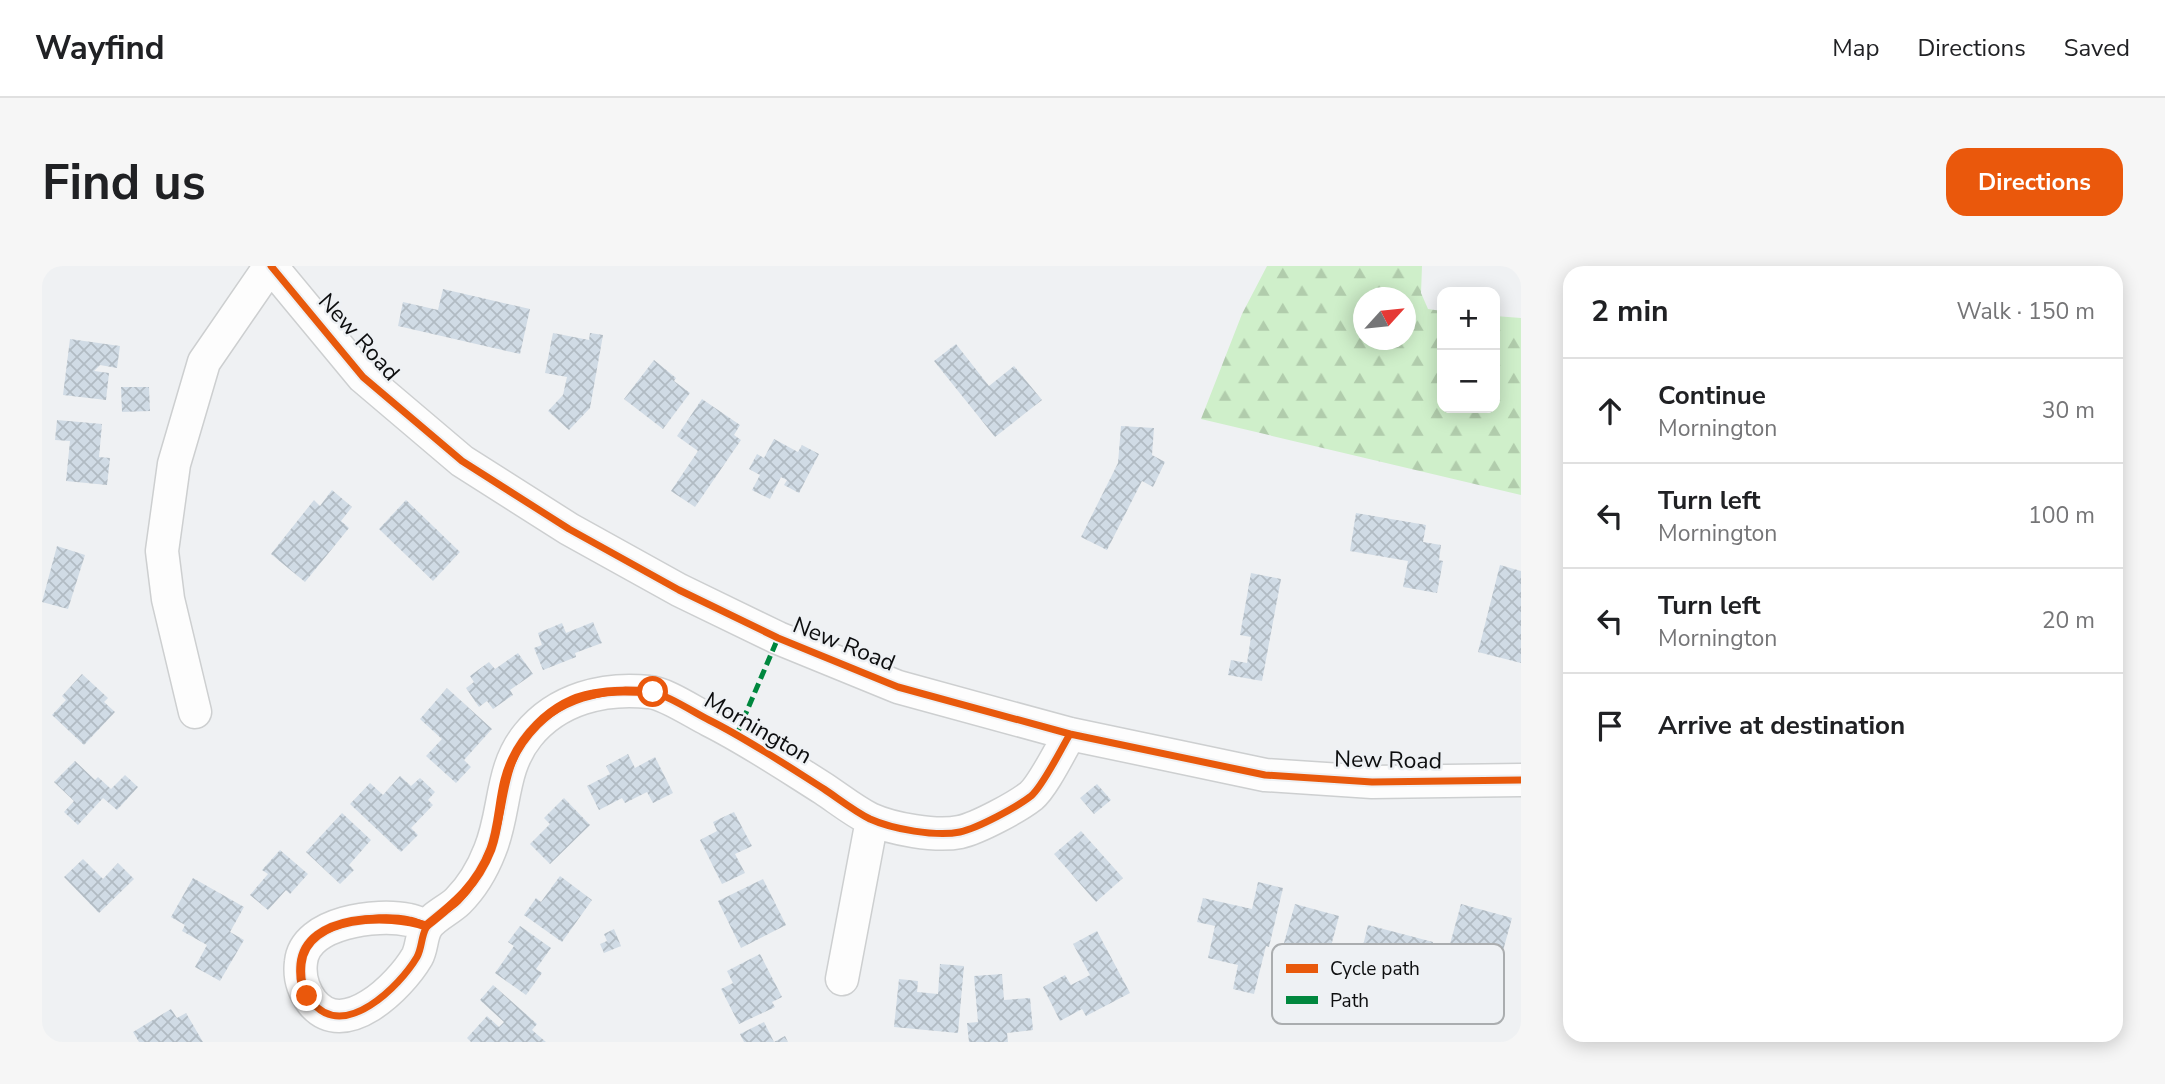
<!DOCTYPE html>
<html lang="en">
<head>
<meta charset="utf-8">
<style>
  body { margin:0; font-family:"Nunito Sans",sans-serif; background:#f6f6f6; color:#202124 }
  .controls { position:absolute; right:21px; top:21px; display:grid; overflow:hidden; border-radius:14px; box-shadow:0 4px 18px #0003 }
  .controls button { width:63px; height:63px; display:grid; place-items:center; padding:0; border:0; border-bottom:2px solid #e0e0e0; background:#fff; color:#202124; font:35px sans-serif }
  .compass { position:absolute; left:1311px; top:21px; width:63px; height:63px; border-radius:50%; background:#fff; box-shadow:0 4px 18px #0003; rotate:63deg }
  .stop { position:absolute; width:21px; height:21px; margin:-16px; border:5px solid #ea580c; border-radius:50%; background:#fff }
  .stop.end { background:#ea580c; border-color:#fff; box-shadow:0 2px 7px #0008 }
  .list { margin:0; padding:0; list-style:none }
  h2 { display:flex; justify-content:space-between; align-items:center; height:91px; margin:0; padding:0 28px; font-size:30px }
  h2 small { font-size:23px; font-weight:400; color:#757577 }
  .list li { display:grid; grid-template-columns:46px 1fr auto; gap:21px; align-items:center; box-sizing:border-box; height:105px; padding:0 28px; border-top:2px solid #e0e0e0 }
  .list b { display:block; font-size:26px; white-space:nowrap }
  .list p { margin:0; font-size:23px; white-space:nowrap; color:#757577 }
  .list em { font-size:23px; font-style:normal; color:#757577 }
  .icon { flex:none; width:38px; height:38px; fill:none; stroke:currentColor; stroke-width:2; stroke-linecap:round; stroke-linejoin:round }
  .map { position:relative; flex:none; width:1479px; height:776px; overflow:hidden; border-radius:21px }
  header { display:flex; align-items:center; gap:42px; box-sizing:border-box; height:98px; padding:0 35px; background:#fff; border-bottom:2px solid #e0e0e0 }
  header strong { font-size:33px }
  nav { display:flex; gap:38px; margin-inline-start:auto; font-size:24px }
  .intro { display:flex; align-items:center; justify-content:space-between; box-sizing:border-box; height:168px; padding:0 42px }
  h1 { margin:0; font-size:49px }
  .button { padding:18px 32px; border-radius:21px; background:#ea580c; color:#fff; font-size:24px; font-weight:700 }
  main { display:flex; gap:42px; padding:0 42px }
  aside { flex:1; background:#fff; border-radius:21px; box-shadow:0 4px 18px #0003 }
  .map>svg:first-child { display:block }
  .forest { fill:url(#forest-firs); fill-rule:evenodd }
  .building { fill:url(#building-cross-hatch) }
  .lines { fill:none; stroke-linecap:round; stroke-linejoin:round }
  .minor-casing { stroke:#cdcfd0; stroke-width:35 }
  .minor { stroke:#fdfdfd; stroke-width:32 }
  .quiet { stroke:#00873e; stroke-width:5; stroke-dasharray:10 5; stroke-linecap:butt }
  .cycleway-casing { stroke:#eef1f4; stroke-width:11 }
  .cycleway { stroke:#e8590c; stroke-width:7 }
  .route { stroke:#ea580c; stroke-width:9 }
  .labels { text-anchor:middle; dominant-baseline:central; stroke-width:5; stroke-linejoin:round; paint-order:stroke }
  .street-label { font-size:23px; fill:#0d0e0f; stroke:#eef1f4 }
  .key { fill:#eef1f4; stroke:#aaadaf; stroke-width:2 }
  .key-label { font-size:19px; fill:#0d0e0f }
</style>
</head>
<body>
<header>
<strong>Wayfind</strong>
<nav><a>Map</a><a>Directions</a><a>Saved</a></nav>
</header>
<div class="intro"><h1>Find us</h1><a class="button">Directions</a></div>
<main>
<div class="map">
<svg width="1479" height="776" viewBox="0 0 1479 776">
  <defs>
    <pattern id="forest-firs" width="22" height="20" patternUnits="userSpaceOnUse" patternTransform="scale(1.75)"><rect width="22" height="20" fill="#cfefca"/><path d="M5 1l3.5 6h-7zM16 11l3.5 6h-7z" fill="#b1ccac"/></pattern>
    <pattern id="building-cross-hatch" width="8" height="8" patternUnits="userSpaceOnUse" patternTransform="scale(1.75)"><rect width="8" height="8" fill="#d0dbe5"/><path d="M0 0l8 8M0 8l8-8" fill="none" stroke="#b1bbc3"/></pattern>
  </defs>
  <rect width="100%" height="100%" fill="#eff1f3"/>
  <path class="forest" d="M1225,0H1380L1379,27L1386,43L1400,45V142H1453V50L1479,52V229L1159,153L1200,48ZM1322,32H1364V74H1322Z"/>
  <path class="building" d="M401,23L488,43L478,88L356,60L361,36L396,44Z
    M511,67L547,74L548,67L561,69L548,142L527,164L506,145L521,129L525,111L503,107Z
    M28,73L78,80L75,102L58,99L52,105L67,107L64,134L21,129Z
    M914,78L947,120L972,100L1000,134L953,171L892,95Z
    M612,94L634,112L632,115L648,127L621,163L582,133Z
    M79,121H107L108,145L80,146Z
    M660,133L698,159L692,169L699,174L653,241L629,225L656,185L635,170Z
    M15,154L60,158L57,191L68,192L65,219L24,215L28,175L13,174Z
    M1079,160L1112,162L1110,189L1123,196L1111,221L1100,215L1065,284L1039,271L1076,197Z
    M732,173L756,186L760,179L777,188L757,227L742,219L745,214L739,211L728,233L710,224L718,209L707,203L715,188L722,192Z
    M290,224L310,241L299,255L307,262L263,316L229,288L272,234L278,240Z
    M364,234L418,286L391,315L337,263Z
    M1314,247L1384,259L1381,276L1399,279L1397,294L1401,295L1395,327L1361,321L1366,295L1308,285Z
    M15,280L43,289L26,343L0,336Z
    M1458,299L1479,305V397L1436,386Z
    M1209,307L1239,313L1220,415L1186,409L1189,394L1205,397L1209,371L1198,369Z
    M551,356L560,377L533,387L534,391L501,404L492,382L500,379L496,367L520,357L524,367Z
    M476,387L491,408L468,424L471,429L451,443L445,435L437,441L424,422L432,416L428,410L447,396L453,403Z
    M40,408L66,432L62,436L73,446L42,479L10,449L24,434L20,430Z
    M405,422L450,463L422,494L429,501L414,517L384,490L400,473L378,453Z
    M586,488L593,502L613,491L631,527L611,537L605,526L583,537L580,532L557,544L545,520L568,508L564,500Z
    M33,495L53,514L56,511L69,523L83,509L96,521L75,544L61,532L36,559L22,546L32,535L12,516Z
    M358,510L369,520L378,512L393,526L386,534L391,539L369,562L376,569L359,586L308,538L328,517L341,529Z
    M1055,518L1069,534L1052,548L1038,532Z
    M522,532L548,559L508,598L488,578L508,558L502,552Z
    M692,546L710,580L693,588L703,607L680,618L658,574L675,565L671,556Z
    M300,547L329,574L307,599L312,604L298,618L264,586Z
    M1039,565L1081,612L1054,636L1012,588Z
    M238,584L266,608L248,628L244,624L226,644L208,629L226,608L220,604Z
    M41,593L61,613L76,597L92,613L57,647L22,611Z
    M518,610L550,634L520,676L482,649L494,632L499,636Z
    M151,612L202,641L188,666L202,674L178,715L153,701L165,679L140,665L143,659L129,651Z
    M721,613L744,659L699,682L676,635Z
    M1216,616L1241,622L1227,681L1224,680L1212,728L1191,723L1196,699L1166,692L1173,660L1155,656L1161,632L1210,643Z
    M1253,638L1297,650L1279,718L1258,712L1262,698L1238,691Z
    M1419,638L1470,652L1459,692L1408,678Z
    M1326,659L1391,676L1383,709L1318,692Z
    M478,660L509,682L494,703L500,707L484,729L453,707L472,680L466,676Z
    M572,663L579,680L562,687L558,678L565,675L562,668Z
    M1055,665L1088,727L1044,750L1040,743L1018,755L1001,721L1023,709L1029,719L1048,709L1031,678Z
    M718,688L740,731L730,736L733,741L697,758L679,723L691,717L685,705Z
    M898,698L922,700L916,767L852,761L857,713L876,715L875,726L896,728Z
    M960,708L962,734L988,732L991,764L965,767L966,776H927L925,757L936,756L932,710Z
    M451,719L495,758L490,764L504,776H429L425,772L445,750L457,761L462,756L438,734Z
    M129,743L135,752L144,747L161,776H97L91,766Z
    M722,756L732,776L743,770L746,776H702L698,768Z"/>
  <g class="lines">
    <g class="minor-casing">
      <path id="minor" d="M229,0L321,111L420,195L527,263L637,324L736,372L856,421L1028,468L1223,509L1330,516L1479,514
        M153,446L126,333L120,285L132,198L162,96L228,0
        M384,660C379,658 373,655 367,654C335,647 263,656 259,696C257,711 261,724 270,736C302,776 358,720 375,691C380,682 379,671 384,662C390,651 407,644 416,635C430,621 441,602 448,584C464,545 458,503 486,469C515,433 562,421 607,426C623,427 651,446 667,454C707,474 744,499 782,523C797,533 812,545 828,553C850,563 894,571 918,566C936,562 975,541 989,530C1001,520 1019,483 1028,468
        M800,713L830,554"/>
    </g>
    <use href="#minor" class="minor"/>
    <path class="quiet" d="M695,468L736,372"/>
    <g class="cycleway-casing">
      <path id="cycleway" d="M229,0L321,111L420,195L527,263L637,324L736,372L856,421L1028,468L1223,509L1330,516L1479,514
        M384,660C379,658 373,655 367,654C335,647 263,656 259,696C257,711 261,724 270,736C302,776 358,720 375,691C380,682 379,671 384,662C390,651 407,644 416,635C430,621 441,602 448,584C464,545 458,503 486,469C515,433 562,421 607,426C623,427 651,446 667,454C707,474 744,499 782,523C797,533 812,545 828,553C850,563 894,571 918,566C936,562 975,541 989,530C1001,520 1019,483 1028,468"/>
    </g>
    <use href="#cycleway" class="cycleway"/>
  </g>
  <g class="lines">
    <path class="route" d="M265,730C259,721 258,709 259,698C264,648 348,647 384,660C413,637 435,619 449,583C457,561 457,537 463,514C473,474 509,435 551,428C571,424 591,425 611,426"/>
  </g>
  <g class="labels">
    <g class="street-label">
      <text transform="translate(317 71) rotate(48)">New Road</text>
      <text transform="translate(802 378) rotate(22)">New Road</text>
      <text transform="translate(716 462) rotate(30)">Mornington</text>
      <text transform="translate(1346 494) rotate(1)">New Road</text>
    </g>
  </g>
  <rect x="1230" y="678" width="232" height="80" rx="10" class="key"/>
  <rect x="1244" y="698" width="32" height="9" fill="#e8590c"/>
  <rect x="1244" y="730" width="32" height="8" fill="#00873e"/>
  <g class="key-label">
    <text x="1288" y="709">Cycle path</text>
    <text x="1288" y="741">Path</text>
  </g>
</svg>
<div class="controls">
<button>+</button>
<button>−</button>
</div>
<svg class="compass" viewBox="-18 -18 36 36"><path d="M0-13l5 13h-10z" fill="#e53935"/><path d="M0 13l5-13h-10z" fill="#757577"/></svg>
<div class="stop" style="left:611px;top:426px"></div>
<div class="stop end" style="left:265px;top:730px"></div>
</div>
<aside>
<h2>2 min<small>Walk · 150 m</small></h2>
<ul class="list">
<li><svg class="icon" aria-label="ahead" viewBox="0 0 24 24"><path d="M12 20V5M6 11l6-6 6 6"/></svg><div><b>Continue</b><p>Mornington</p></div><em>30 m</em></li>
<li><svg class="icon" aria-label="left" viewBox="0 0 24 24"><path d="M17 20v-9H6M10 6l-5 5 5 5"/></svg><div><b>Turn left</b><p>Mornington</p></div><em>100 m</em></li>
<li><svg class="icon" aria-label="left" viewBox="0 0 24 24"><path d="M17 20v-9H6M10 6l-5 5 5 5"/></svg><div><b>Turn left</b><p>Mornington</p></div><em>20 m</em></li>
<li><svg class="icon" aria-label="arrive" viewBox="0 0 24 24"><path d="M6 21V4h12l-3 4 3 4H6"/></svg><div><b>Arrive at destination</b></div></li>
</ul>
</aside>
</main>
</body>
</html>
